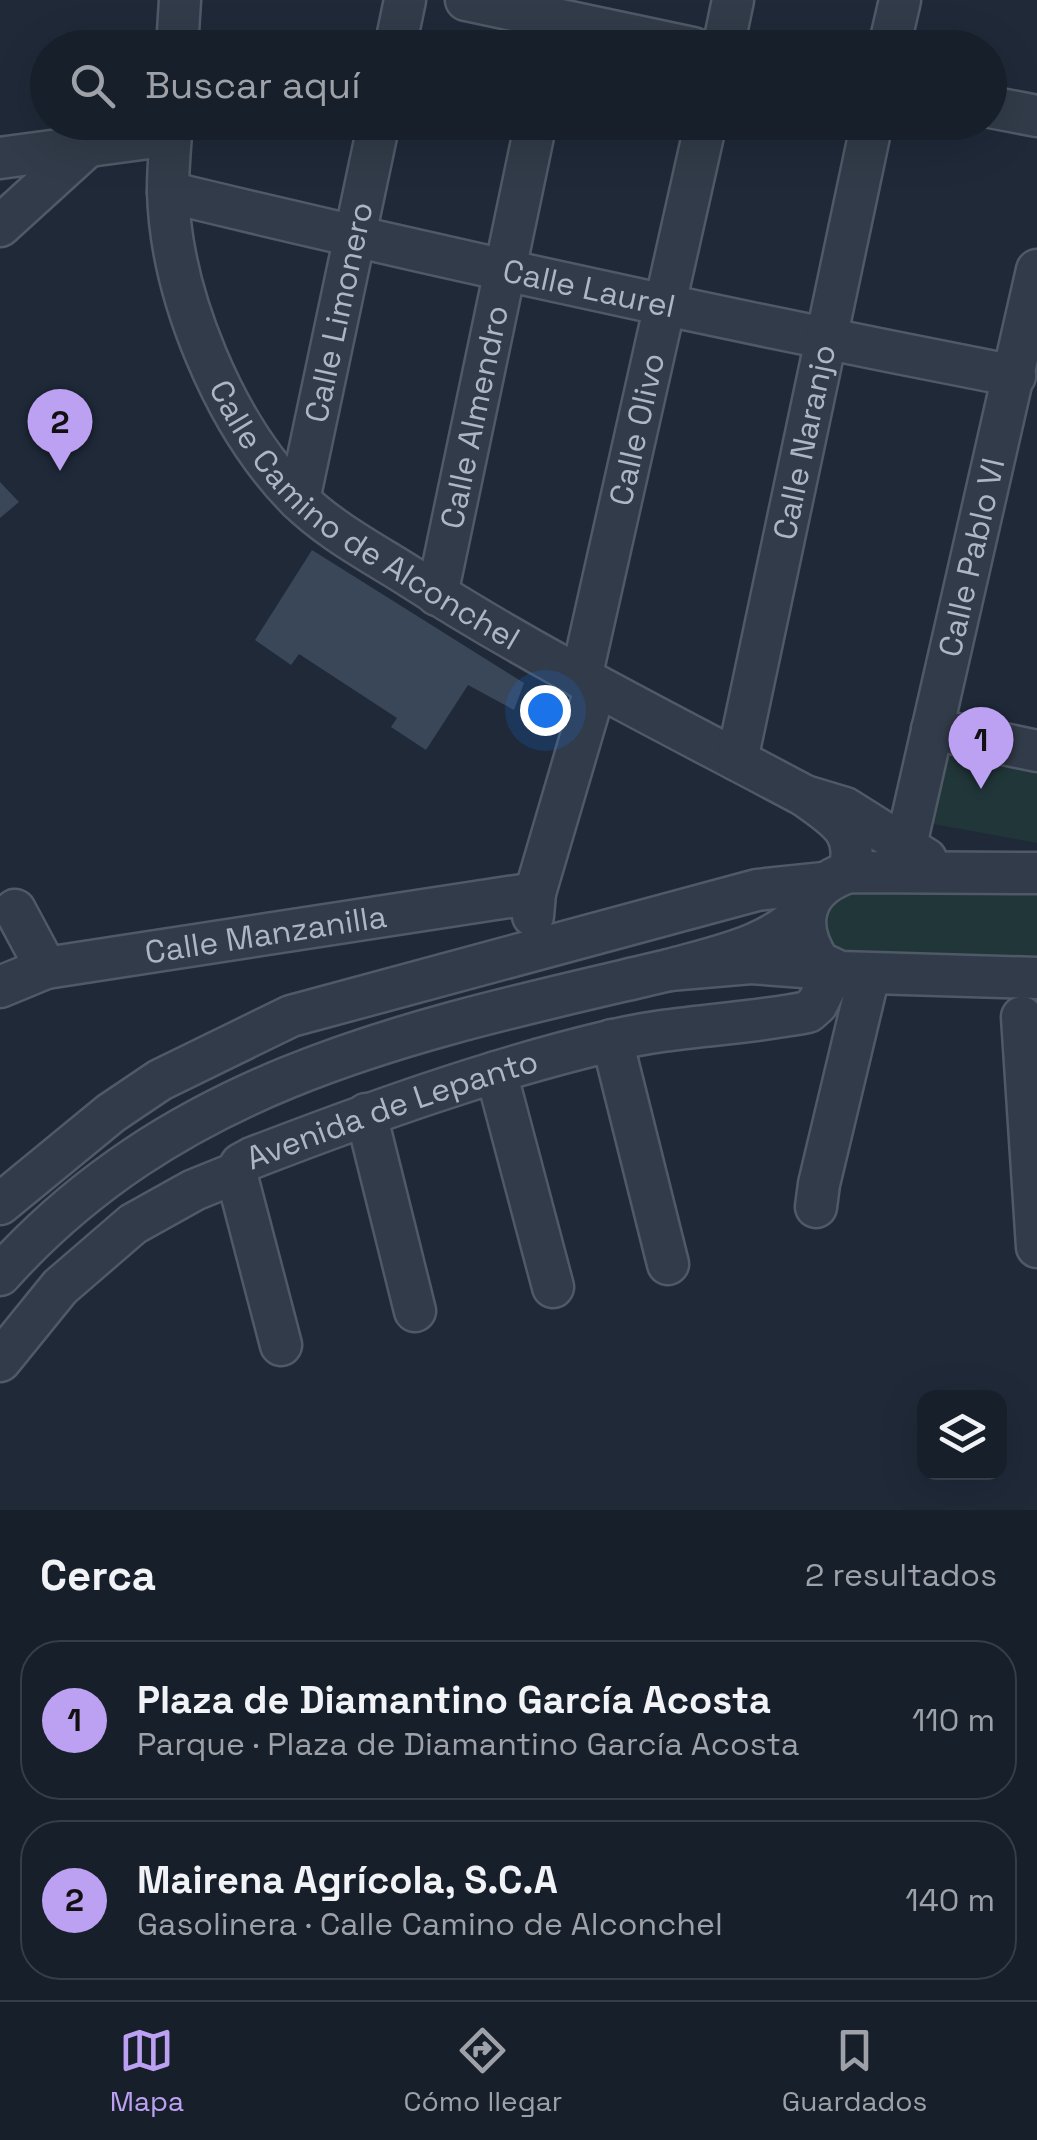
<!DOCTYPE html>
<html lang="es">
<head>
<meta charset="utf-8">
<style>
  body { margin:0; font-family:"Space Grotesk",sans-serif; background:#242c36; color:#f1f3f6 }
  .controls { position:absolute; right:30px; bottom:30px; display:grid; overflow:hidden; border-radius:20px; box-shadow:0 10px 40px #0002 }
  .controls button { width:90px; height:90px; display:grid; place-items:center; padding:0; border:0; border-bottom:2px solid #363d47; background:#171f2a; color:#f1f3f6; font:50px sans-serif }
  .you { position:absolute; left:545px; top:710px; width:35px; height:35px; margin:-25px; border:8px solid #fff; border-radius:50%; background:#1a73e8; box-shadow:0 0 0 15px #1a73e833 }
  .badge { display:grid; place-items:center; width:65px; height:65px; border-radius:50%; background:#bca0f2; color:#111; font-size:32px; font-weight:700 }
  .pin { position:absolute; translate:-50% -82px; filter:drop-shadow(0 2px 5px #0008) }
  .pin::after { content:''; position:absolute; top:52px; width:35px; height:30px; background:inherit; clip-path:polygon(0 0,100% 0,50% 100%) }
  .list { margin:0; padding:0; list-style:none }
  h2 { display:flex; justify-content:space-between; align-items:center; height:130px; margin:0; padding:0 40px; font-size:42px }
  h2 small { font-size:32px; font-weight:400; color:#9ea2a8 }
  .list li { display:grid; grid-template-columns:65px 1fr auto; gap:30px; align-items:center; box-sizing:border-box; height:160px; margin:0 20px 20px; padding:0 20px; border:2px solid #363d47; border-radius:40px }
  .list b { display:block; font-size:38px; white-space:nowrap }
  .list p { margin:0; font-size:32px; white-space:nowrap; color:#9ea2a8 }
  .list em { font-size:32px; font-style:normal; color:#9ea2a8 }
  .icon { flex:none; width:55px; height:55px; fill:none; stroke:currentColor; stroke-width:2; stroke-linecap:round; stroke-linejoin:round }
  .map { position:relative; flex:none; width:1037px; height:1510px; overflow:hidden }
  .search { position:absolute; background:#171f2a; box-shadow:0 10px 40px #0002; left:30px; right:30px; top:30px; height:110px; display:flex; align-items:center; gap:25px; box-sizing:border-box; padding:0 35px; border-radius:55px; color:#9ea2a8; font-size:38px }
  .sheet { height:490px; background:#171f2a }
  nav { display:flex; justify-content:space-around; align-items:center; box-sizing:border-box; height:140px; border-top:2px solid #363d47; background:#171f2a; font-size:28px; color:#9ea2a8 }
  nav a { display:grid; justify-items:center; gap:5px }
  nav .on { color:#bca0f2 }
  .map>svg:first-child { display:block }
  .green { fill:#213639 }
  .building { fill:#3a4759 }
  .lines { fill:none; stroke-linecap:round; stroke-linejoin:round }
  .minor-casing { stroke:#505967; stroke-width:45 }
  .minor { stroke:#323b49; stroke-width:40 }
  .labels { text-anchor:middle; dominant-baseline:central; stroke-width:9; stroke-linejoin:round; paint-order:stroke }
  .street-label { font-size:32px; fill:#acb6c6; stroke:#18202d }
</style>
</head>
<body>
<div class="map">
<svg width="1037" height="1510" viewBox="0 0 1037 1510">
  <rect width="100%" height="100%" fill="#1f2938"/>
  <path class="green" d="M938,737L1037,758V843L917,821Z
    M859,891L1037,895V961L853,957C847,954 836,951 831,945C826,940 827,936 826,929C824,903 833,895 859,891Z"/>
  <path class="building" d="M0,482L19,502L0,518Z
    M312,550L524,683L514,710L468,685L426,750L391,727L397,718L299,654L291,665L255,640Z"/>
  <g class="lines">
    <g class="minor-casing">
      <g id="minor">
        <path d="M466,0L693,48"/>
        <path d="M177,48L180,0"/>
        <path d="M395,48L405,0"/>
        <path d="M723,48L733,0"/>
        <path d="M889,48L900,0"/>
        <path d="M990,107L1037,116"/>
        <path id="s1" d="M172,122C170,145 168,168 168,190C170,294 225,425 297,498C329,530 371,552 409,576C536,658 672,725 805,796"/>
        <path d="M0,158L171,135"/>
        <path id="s2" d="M168,192C449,260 731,321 1015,376"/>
        <path d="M0,226L89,145"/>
        <path id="s3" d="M299,500L379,122"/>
        <path id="s4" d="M437,595L536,122"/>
        <path id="s5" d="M581,678L706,122"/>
        <path d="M932,729L1037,751"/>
        <path id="s6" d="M737,760L872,122"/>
        <path id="s7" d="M906,845L1037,270"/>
        <path d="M849,872C860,830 836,819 805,796L845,808L926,859"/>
        <path d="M1037,873L849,872C804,887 793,922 819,962L840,972L1037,978"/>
        <path d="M807,908C771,947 718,956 669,970L751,963L830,969"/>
        <path d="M15,910L46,968"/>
        <path d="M533,916L535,893L596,686"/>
        <path id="s8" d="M0,987L46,968L535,893"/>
        <path d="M1022,1017L1037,1247"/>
        <path d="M612,1040L668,1264"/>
        <path d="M496,1072L553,1287"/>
        <path d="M366,1114L415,1311"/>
        <path d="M236,1173L281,1345"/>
        <path d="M0,1204L111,1113L160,1080L291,1016L757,890L823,883"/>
        <path d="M816,1207L819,1184L869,975"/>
        <path d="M0,1275C181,1074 419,1029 669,970"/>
        <path id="s9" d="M0,1361L60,1287L133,1224L194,1190L236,1173L241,1164L252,1158C369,1113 488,1070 610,1041C675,1025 743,1025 808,1012L817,1004L834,970"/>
      </g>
    </g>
    <use href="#minor" class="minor"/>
  </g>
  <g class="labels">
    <g class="street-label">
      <text stroke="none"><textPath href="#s2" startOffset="432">Calle Laurel</textPath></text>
      <text stroke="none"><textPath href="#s3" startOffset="192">Calle Limonero</textPath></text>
      <text stroke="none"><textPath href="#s4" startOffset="182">Calle Almendro</textPath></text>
      <text stroke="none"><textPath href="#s5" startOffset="255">Calle Olivo</textPath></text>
      <text stroke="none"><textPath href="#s6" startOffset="325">Calle Naranjo</textPath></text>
      <text stroke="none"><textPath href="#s1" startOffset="470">Calle Camino de Alconchel</textPath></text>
      <text stroke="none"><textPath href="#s7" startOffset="295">Calle Pablo VI</textPath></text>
      <text stroke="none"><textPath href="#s8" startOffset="272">Calle Manzanilla</textPath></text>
      <text stroke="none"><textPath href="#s9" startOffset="478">Avenida de Lepanto</textPath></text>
    </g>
  </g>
</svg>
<div class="controls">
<button><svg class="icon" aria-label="layers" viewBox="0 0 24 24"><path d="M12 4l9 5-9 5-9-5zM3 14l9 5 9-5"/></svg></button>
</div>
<div class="you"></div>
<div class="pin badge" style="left:981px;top:789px">1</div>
<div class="pin badge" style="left:60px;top:471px">2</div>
<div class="search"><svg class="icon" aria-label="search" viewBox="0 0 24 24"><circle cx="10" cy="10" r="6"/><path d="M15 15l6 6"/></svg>Buscar aquí</div>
</div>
<section class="sheet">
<h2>Cerca<small>2 resultados</small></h2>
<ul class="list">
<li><span class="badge">1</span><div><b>Plaza de Diamantino García Acosta</b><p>Parque · Plaza de Diamantino García Acosta</p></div><em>110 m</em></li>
<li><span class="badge">2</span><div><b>Mairena Agrícola, S.C.A</b><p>Gasolinera · Calle Camino de Alconchel</p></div><em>140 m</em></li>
</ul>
</section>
<nav>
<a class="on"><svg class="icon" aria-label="map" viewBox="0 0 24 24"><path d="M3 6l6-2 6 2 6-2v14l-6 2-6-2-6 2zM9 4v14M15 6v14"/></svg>Mapa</a>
<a><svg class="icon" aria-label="directions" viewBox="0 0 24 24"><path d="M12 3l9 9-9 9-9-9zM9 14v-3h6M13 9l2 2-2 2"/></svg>Cómo llegar</a>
<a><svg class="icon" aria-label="saved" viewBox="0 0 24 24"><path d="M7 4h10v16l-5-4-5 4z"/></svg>Guardados</a>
</nav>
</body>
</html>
